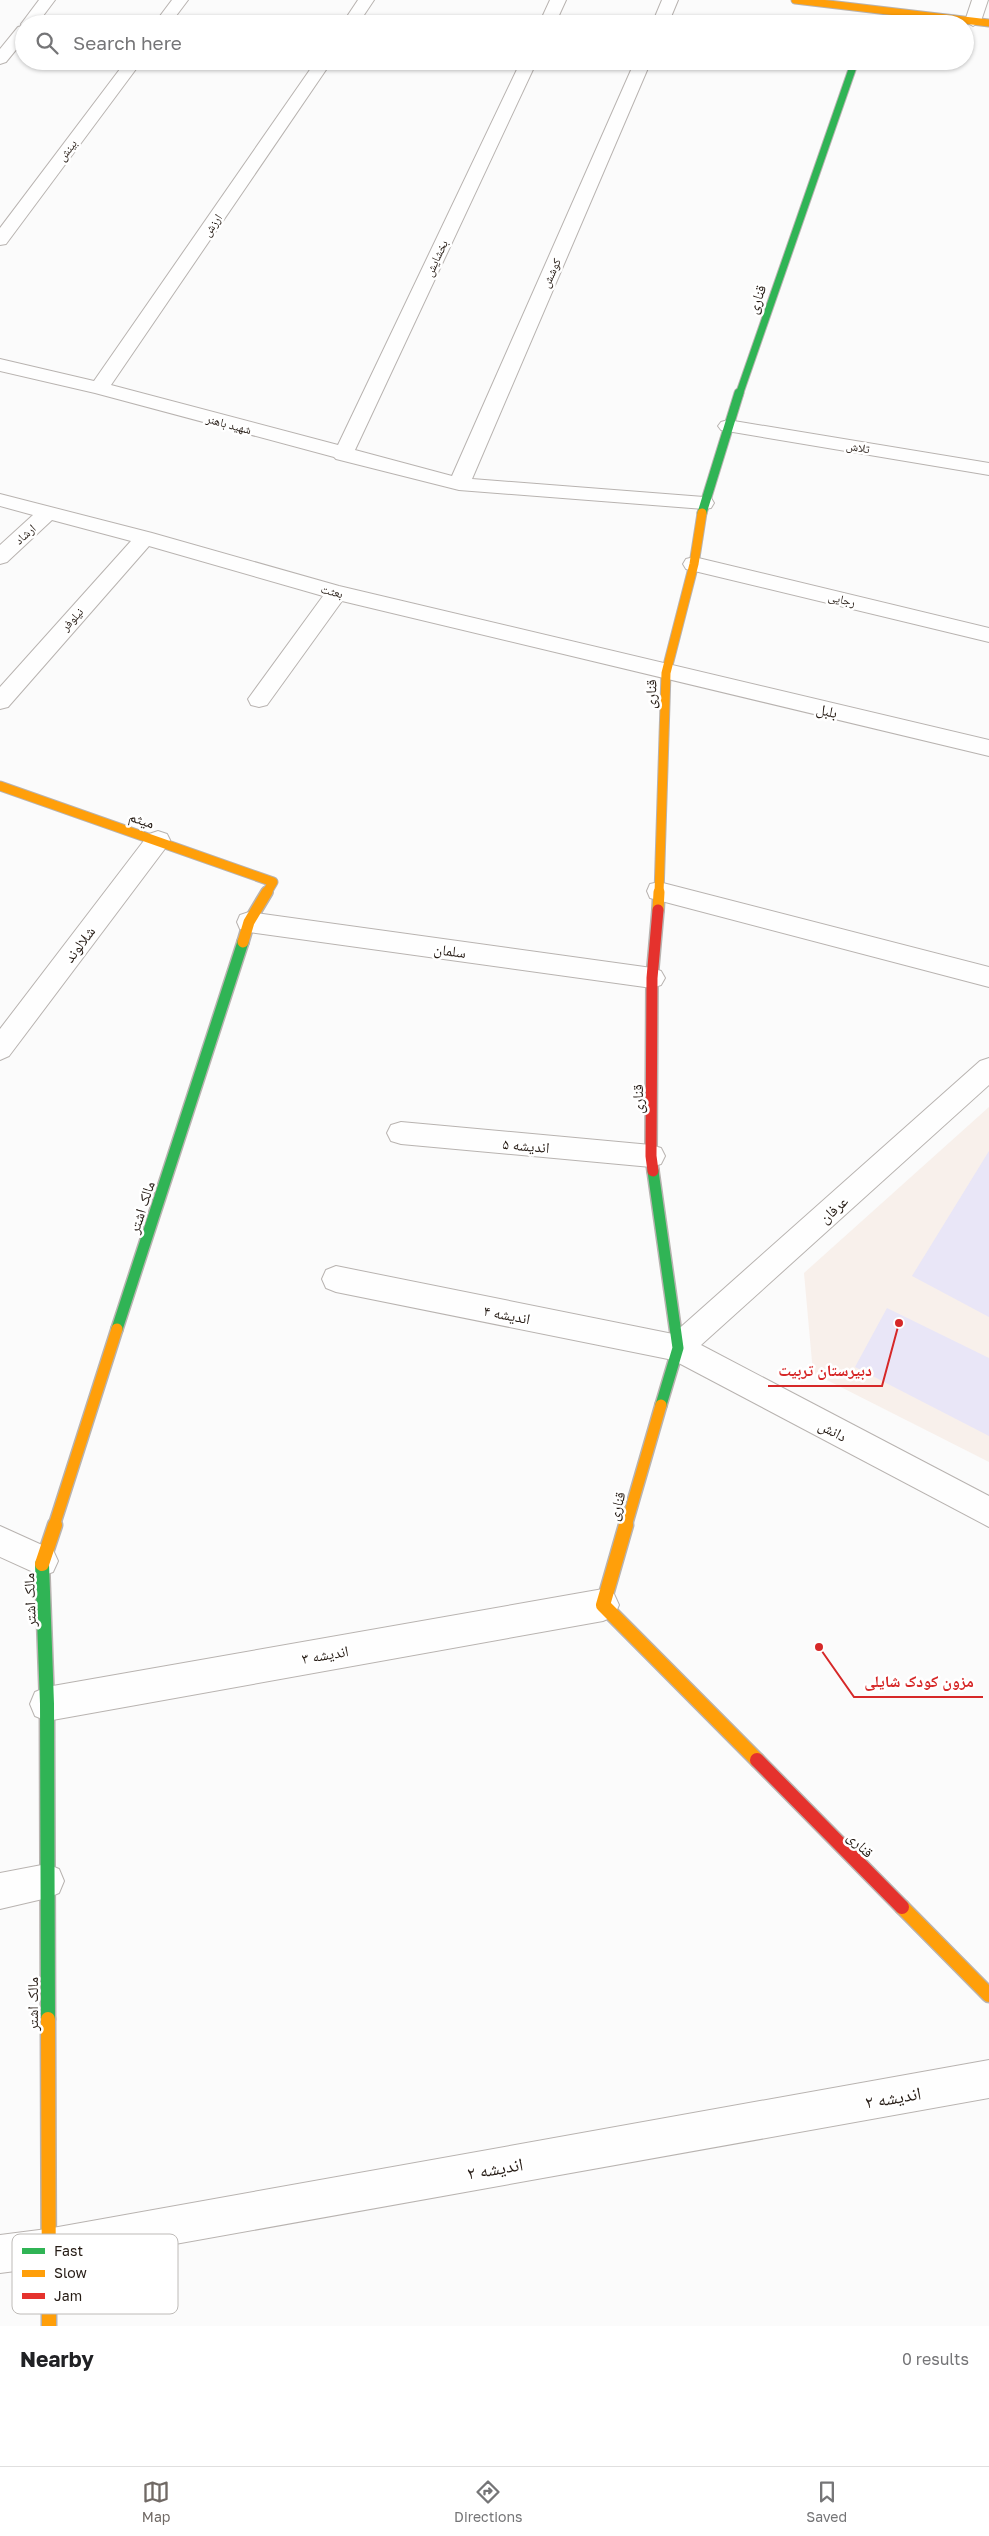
<!DOCTYPE html>
<html lang="en">
<head>
<meta charset="utf-8">
<style>
  body { margin:0; font-family:"Golos Text","Noto Naskh Arabic",sans-serif; background:#f6f6f6; color:#202124 }
  .list { margin:0; padding:0; list-style:none }
  h2 { display:flex; justify-content:space-between; align-items:center; height:65px; margin:0; padding:0 20px; font-size:21px }
  h2 small { font-size:16px; font-weight:400; color:#757577 }
  .icon { flex:none; width:28px; height:28px; fill:none; stroke:currentColor; stroke-width:2; stroke-linecap:round; stroke-linejoin:round }
  .map { position:relative; flex:none; width:989px; height:2326px; overflow:hidden }
  .search { position:absolute; background:#fff; box-shadow:0 1px 4px #0004; left:15px; right:15px; top:15px; height:55px; display:flex; align-items:center; gap:12px; box-sizing:border-box; padding:0 18px; border-radius:28px; color:#757577; font-size:19px }
  .sheet { height:140px; background:#fff }
  nav { display:flex; justify-content:space-around; align-items:center; box-sizing:border-box; height:70px; border-top:1px solid #e0e0e0; background:#fff; font-size:14px; color:#757577 }
  nav a { display:grid; justify-items:center; gap:2px }
  nav .on { color:#706965 }
  .map>svg:first-child { display:block }
  .built { fill:#f8f0eb }
  .green { fill:#e9e6f7 }
  .lines { fill:none; stroke-linecap:round; stroke-linejoin:round }
  .street-casing { stroke:#b8b3b0; stroke-width:2 }
  .fast-far3-casing { stroke:#b8b3b0; stroke-width:9 }
  .fast-far2-casing { stroke:#b8b3b0; stroke-width:11 }
  .fast-far1-casing { stroke:#b8b3b0; stroke-width:14 }
  .fast-casing { stroke:#b8b3b0; stroke-width:17 }
  .slow-far3-casing { stroke:#b8b3b0; stroke-width:9 }
  .slow-far2-casing { stroke:#b8b3b0; stroke-width:11 }
  .slow-far1-casing { stroke:#b8b3b0; stroke-width:14 }
  .slow-casing { stroke:#b8b3b0; stroke-width:17 }
  .jam-far1-casing { stroke:#b8b3b0; stroke-width:14 }
  .jam-casing { stroke:#b8b3b0; stroke-width:17 }
  .street { fill:#fefefe; fill-rule:evenodd }
  .fast-far3 { stroke:#30b455; stroke-width:7 }
  .fast-far2 { stroke:#30b455; stroke-width:9 }
  .fast-far1 { stroke:#30b455; stroke-width:11 }
  .fast { stroke:#30b455; stroke-width:14 }
  .slow-far3 { stroke:#ff9f0a; stroke-width:7 }
  .slow-far2 { stroke:#ff9f0a; stroke-width:9 }
  .slow-far1 { stroke:#ff9f0a; stroke-width:11 }
  .slow { stroke:#ff9f0a; stroke-width:14 }
  .jam-far1 { stroke:#e5322d; stroke-width:11 }
  .jam { stroke:#e5322d; stroke-width:14 }
  .labels { text-anchor:middle; dominant-baseline:central; stroke-width:5; stroke-linejoin:round; paint-order:stroke }
  .far-street-label { font-size:12px; fill:#251b14; stroke:#fff }
  .street-label { font-size:15px; fill:#251b14; stroke:#fff }
  .near-street-label { font-size:18px; fill:#251b14; stroke:#fff }
  .key { fill:#fff; stroke:#bebbb8; stroke-width:1 }
  .key-label { font-size:14px; fill:#251b14 }
  .leader { fill:none; stroke:#d62828; stroke-width:2 }
  .callout-dot { fill:#d62828; stroke:#fff; stroke-width:2 }
  .callout-label { font-size:16px; text-anchor:middle; font-weight:bold; fill:#d62828; stroke:#fff; stroke-width:5; stroke-linejoin:round; paint-order:stroke }
</style>
</head>
<body>
<div class="map">
<svg width="989" height="2326" viewBox="0 0 989 2326">
  <rect width="100%" height="100%" fill="#fbfbfb"/>
  <path class="built" d="M989,1107V1462L813,1373L804,1273Z"/>
  <path class="green" d="M989,1151V1317L912,1276Z
    M887,1308L989,1358V1436L855,1367Z"/>
  <g class="lines">
    <g class="street-casing">
      <path id="street" d="M39,0H55L37,24H24V40L6,62L0,64V49L18,27L22,26L21,24Z
        M172,0H188L170,24H154Z
        M358,0H374L358,24H342Z
        M550,0H566L555,24H539Z
        M662,0H678L668,24H652Z
        M972,0H988L981,21L973,26L965,21Z
        M126,61H142L6,244L0,245V228Z
        M316,61H332L111,385L338,445L521,61H537L355,450L452,476L635,61H651L472,479L704,497L711,498L714,503L711,508L704,509L459,490L336,459L334,457L95,393L0,371V359L94,381Z
        M728,420L989,463V475L721,430L718,426L721,422Z
        M0,494L152,533L339,586L989,740V756L342,601L267,705L259,707L251,705L248,699L323,596L149,546L8,707L0,709V687L131,541L52,520L7,562L0,564V545L33,515L0,506Z
        M694,557L989,628V642L686,569L683,564L686,559Z
        M158,831L167,834L170,840L167,846L9,1056L0,1060V1029L149,834Z
        M659,882L989,967V987L650,898L647,891L650,884Z
        M249,912L652,968L661,971L665,978L661,985L652,988L249,932L240,929L237,922L240,915Z
        M989,1058V1085L701,1345L989,1496V1527L673,1360L336,1292L326,1288L322,1279L326,1270L336,1266L673,1334L980,1061Z
        M401,1122L651,1145L661,1148L665,1156L661,1164L651,1167L401,1144L391,1141L387,1133L391,1125Z
        M0,1526L53,1550L58,1561L53,1572L42,1576L0,1557Z
        M603,1589L614,1594L619,1605L614,1616L603,1621L47,1721L35,1716L30,1704L35,1692L47,1687Z
        M47,1864L59,1869L64,1881L59,1893L47,1898L0,1909V1873Z
        M989,2060V2098L47,2267L0,2273V2235L47,2229Z"/>
    </g>
    <g class="fast-far3-casing">
      <path id="fast-far3" d="M739,395L855,61"/>
    </g>
    <g class="fast-far2-casing">
      <path id="fast-far2" d="M702,513L739,393"/>
    </g>
    <g class="fast-far1-casing">
      <path id="fast-far1" d="M653,1171L678,1348L661,1405
        M117,1329L243,942"/>
    </g>
    <g class="fast-casing">
      <path id="fast" d="M42,1564L47,1704L48,2019"/>
    </g>
    <g class="slow-far3-casing">
      <path id="slow-far3" d="M795,0L989,23"/>
    </g>
    <g class="slow-far2-casing">
      <path id="slow-far2" d="M0,786L273,882L266,894
        M659,894L666,673L694,564L702,513"/>
    </g>
    <g class="slow-far1-casing">
      <path id="slow-far1" d="M658,910L659,892
        M243,942L249,922L267,892
        M54,1526L117,1329
        M626,1526L661,1405"/>
    </g>
    <g class="slow-casing">
      <path id="slow" d="M626,1525L603,1605L757,1760
        M42,1564L55,1525
        M902,1907L989,1995
        M48,2019L49,2326"/>
    </g>
    <g class="jam-far1-casing">
      <path id="jam-far1" d="M653,1171L651,1156L652,978L658,910"/>
    </g>
    <g class="jam-casing">
      <path id="jam" d="M757,1760L902,1907"/>
    </g>
    <use href="#street" class="street"/>
    <use href="#fast-far3" class="fast-far3"/>
    <use href="#fast-far2" class="fast-far2"/>
    <use href="#fast-far1" class="fast-far1"/>
    <use href="#fast" class="fast"/>
    <use href="#slow-far3" class="slow-far3"/>
    <use href="#slow-far2" class="slow-far2"/>
    <use href="#slow-far1" class="slow-far1"/>
    <use href="#slow" class="slow"/>
    <use href="#jam-far1" class="jam-far1"/>
    <use href="#jam" class="jam"/>
  </g>
  <g class="labels">
    <g class="far-street-label">
      <text transform="translate(67 150) rotate(-53)">بینش</text>
      <text transform="translate(212 225) rotate(-55)">ارزش</text>
      <text transform="translate(436 258) rotate(-65)">بخشایش</text>
      <text transform="translate(551 273) rotate(-66)">کوشش</text>
      <text transform="translate(229 424) rotate(15)">شهید باهنر</text>
      <text transform="translate(858 447) rotate(9)">تلاش</text>
      <text transform="translate(25 534) rotate(-42)">ارشاد</text>
      <text transform="translate(332 591) rotate(15)">بعثت</text>
      <text transform="translate(842 599) rotate(14)">رجایی</text>
      <text transform="translate(72 619) rotate(-48)">نیلوفر</text>
    </g>
    <g class="street-label">
      <text transform="translate(756 299) rotate(-71)">قناری</text>
      <text transform="translate(650 694) rotate(-88)">قناری</text>
      <text transform="translate(827 710) rotate(13)">بلبل</text>
      <text transform="translate(142 819) rotate(19)">میثم</text>
      <text transform="translate(79 944) rotate(-53)">شلالوند</text>
      <text transform="translate(450 950) rotate(8)">سلمان</text>
      <text transform="translate(637 1099) rotate(-90)">قناری</text>
      <text transform="translate(526 1145) rotate(5)">اندیشه ۵</text>
      <text transform="translate(141 1207) rotate(-72)">مالک اشتر</text>
      <text transform="translate(833 1209) rotate(-42)">عرفان</text>
      <text transform="translate(507 1314) rotate(11)">اندیشه ۴</text>
      <text transform="translate(833 1430) rotate(28)">دانش</text>
      <text transform="translate(616 1506) rotate(-74)">قناری</text>
      <text transform="translate(29 1600) rotate(-92)">مالک اشتر</text>
      <text transform="translate(325 1654) rotate(-10)">اندیشه ۳</text>
      <text transform="translate(861 1844) rotate(45)">قناری</text>
      <text transform="translate(32 2004) rotate(-90)">مالک اشتر</text>
    </g>
    <g class="near-street-label">
      <text transform="translate(893 2097) rotate(-10)">اندیشه ۲</text>
      <text transform="translate(495 2168) rotate(-10)">اندیشه ۲</text>
    </g>
  </g>
  <rect x="12" y="2234" width="166" height="80" rx="8" class="key"/>
  <rect x="22" y="2248" width="23" height="6" fill="#30b455"/>
  <rect x="22" y="2270" width="23" height="7" fill="#ff9f0a"/>
  <rect x="22" y="2293" width="23" height="6" fill="#e5322d"/>
  <g class="key-label">
    <text x="54" y="2256">Fast</text>
    <text x="54" y="2278">Slow</text>
    <text x="54" y="2301">Jam</text>
  </g>
  <path class="leader" d="M899 1323L882 1386H768M819 1647L854 1697H983"/>
  <g class="callout-dot">
    <circle cx="899" cy="1323" r="5"/>
    <circle cx="819" cy="1647" r="5"/>
  </g>
  <g class="callout-label">
    <text x="825" y="1376">دبیرستان تربیت</text>
    <text x="919" y="1687">مزون کودک شایلی</text>
  </g>
</svg>
<div class="search"><svg class="icon" aria-label="search" viewBox="0 0 24 24"><circle cx="10" cy="10" r="6"/><path d="M15 15l6 6"/></svg>Search here</div>
</div>
<section class="sheet">
<h2>Nearby<small>0 results</small></h2>
<ul class="list">
</ul>
</section>
<nav>
<a class="on"><svg class="icon" aria-label="map" viewBox="0 0 24 24"><path d="M3 6l6-2 6 2 6-2v14l-6 2-6-2-6 2zM9 4v14M15 6v14"/></svg>Map</a>
<a><svg class="icon" aria-label="directions" viewBox="0 0 24 24"><path d="M12 3l9 9-9 9-9-9zM9 14v-3h6M13 9l2 2-2 2"/></svg>Directions</a>
<a><svg class="icon" aria-label="saved" viewBox="0 0 24 24"><path d="M7 4h10v16l-5-4-5 4z"/></svg>Saved</a>
</nav>
</body>
</html>
